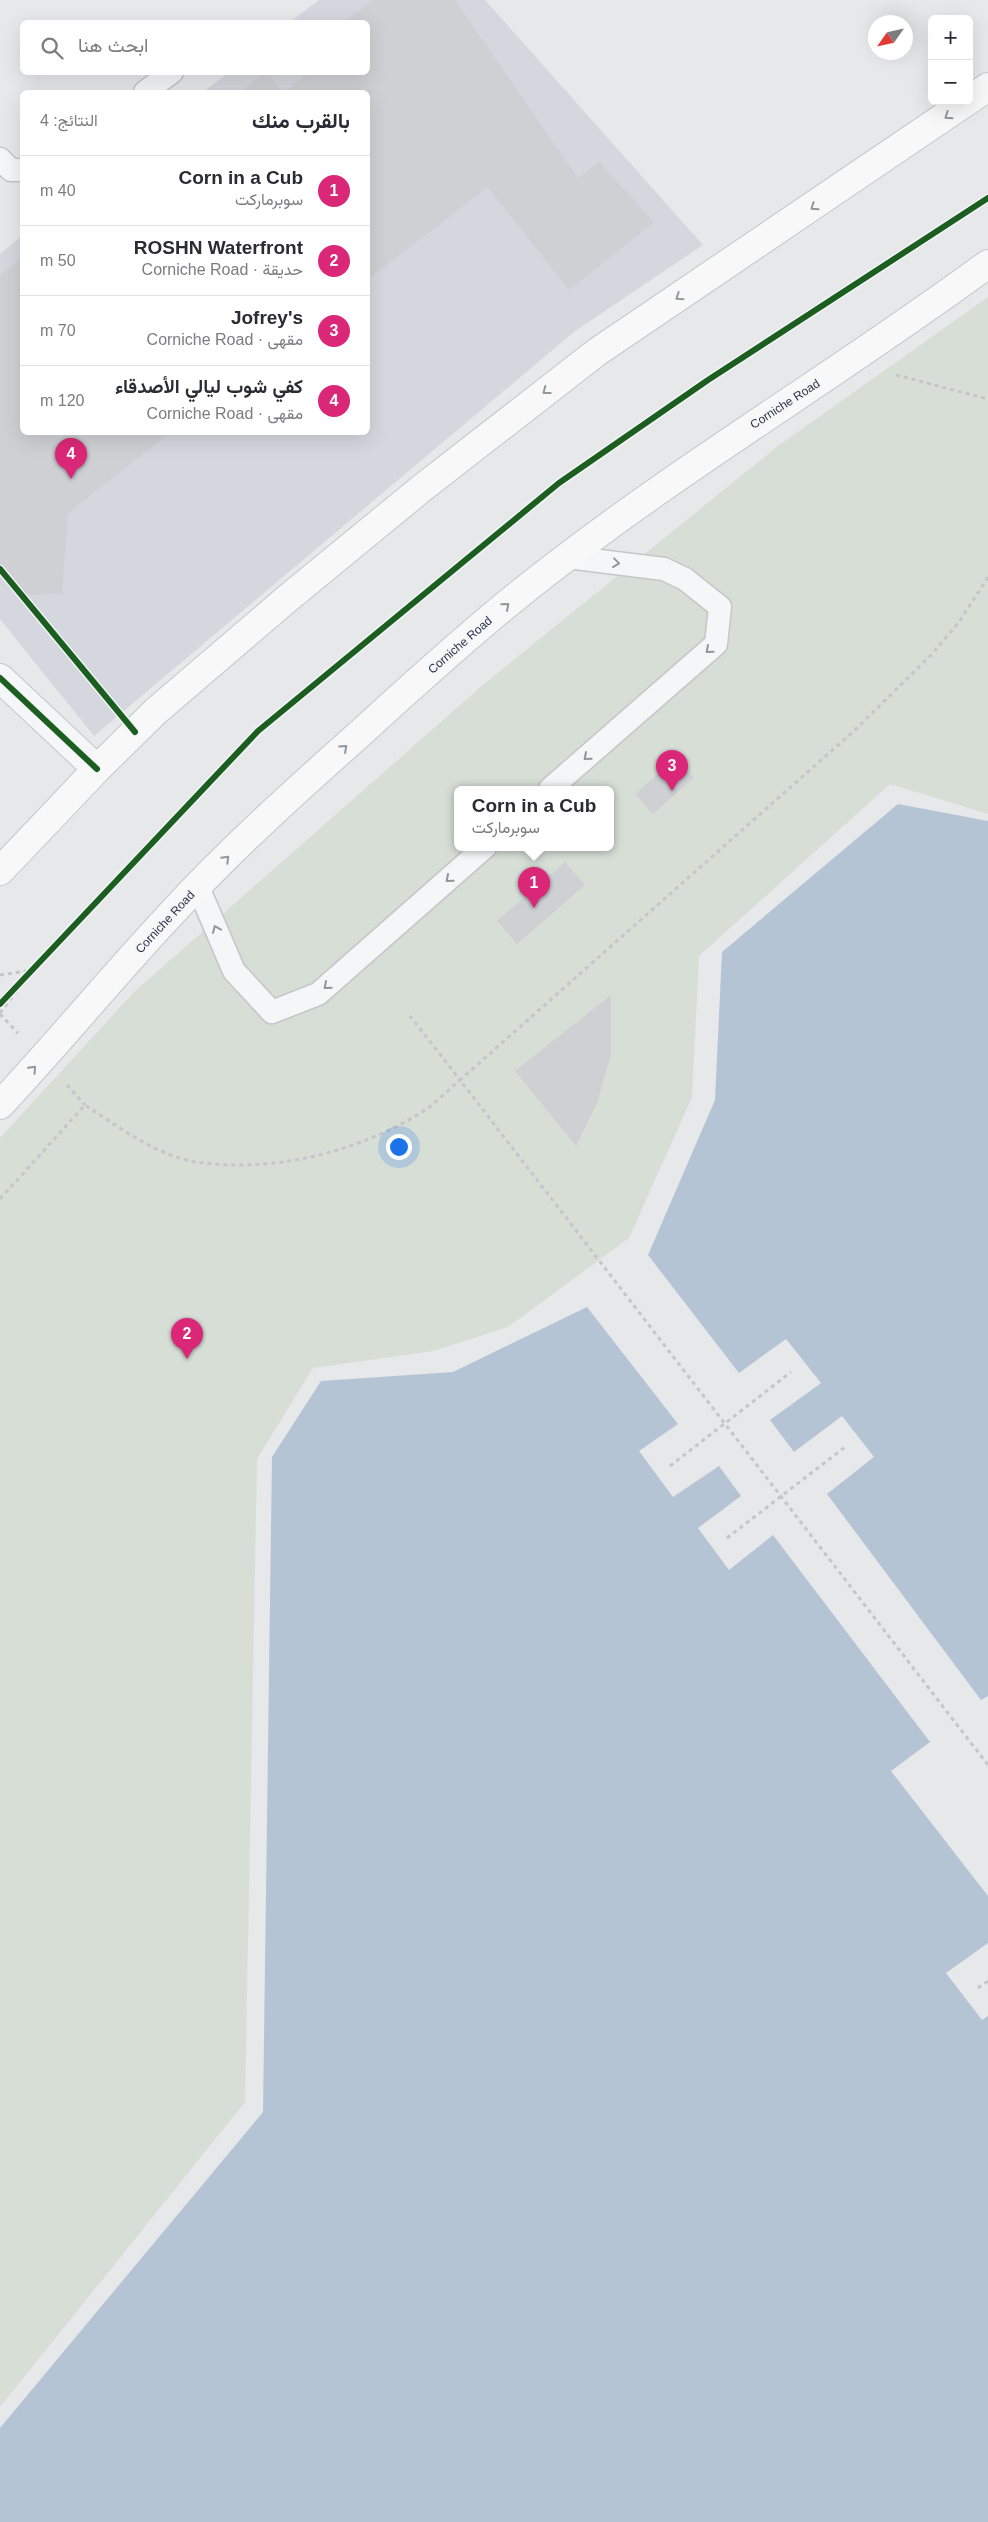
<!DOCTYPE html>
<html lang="ar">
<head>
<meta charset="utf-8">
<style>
  body { margin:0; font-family:Arial,Vazirmatn,sans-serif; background:#f2f2f3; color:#2b2b33; direction:rtl }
  .controls { position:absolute; right:15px; top:15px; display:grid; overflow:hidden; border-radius:8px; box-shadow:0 5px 20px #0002 }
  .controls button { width:45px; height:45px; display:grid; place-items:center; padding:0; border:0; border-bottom:1px solid #e1e1e2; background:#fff; color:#2b2b33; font:25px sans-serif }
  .compass { position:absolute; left:868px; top:15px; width:45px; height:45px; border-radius:50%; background:#fff; box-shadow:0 5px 20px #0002; rotate:236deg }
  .you { position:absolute; left:398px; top:1146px; width:18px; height:18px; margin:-12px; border:4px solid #fff; border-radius:50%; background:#1a73e8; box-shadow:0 0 0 8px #1a73e833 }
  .badge { display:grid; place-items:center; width:32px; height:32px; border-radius:50%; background:#db2777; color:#fff; font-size:16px; font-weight:700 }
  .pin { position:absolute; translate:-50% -41px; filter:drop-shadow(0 1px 2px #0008) }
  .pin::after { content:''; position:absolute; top:26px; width:18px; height:15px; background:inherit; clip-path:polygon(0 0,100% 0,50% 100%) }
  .popup { position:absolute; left:454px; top:786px; width:160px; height:65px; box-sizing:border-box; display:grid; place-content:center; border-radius:8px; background:#fff; filter:drop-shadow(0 1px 4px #0005); font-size:16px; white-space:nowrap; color:#7c7c81 }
  .popup b { font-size:19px; color:#2b2b33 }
  .popup::after { content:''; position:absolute; left:50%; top:100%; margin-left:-10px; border:10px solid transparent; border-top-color:#fff }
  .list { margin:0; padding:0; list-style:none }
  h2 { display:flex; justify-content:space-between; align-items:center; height:65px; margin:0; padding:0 20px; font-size:21px }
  h2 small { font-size:16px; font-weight:400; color:#7c7c81 }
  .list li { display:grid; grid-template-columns:32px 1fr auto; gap:15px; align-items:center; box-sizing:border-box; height:70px; padding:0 20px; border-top:1px solid #e1e1e2 }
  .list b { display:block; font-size:19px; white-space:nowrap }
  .list p { margin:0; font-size:16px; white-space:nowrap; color:#7c7c81 }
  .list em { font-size:16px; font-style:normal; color:#7c7c81 }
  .icon { flex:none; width:28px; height:28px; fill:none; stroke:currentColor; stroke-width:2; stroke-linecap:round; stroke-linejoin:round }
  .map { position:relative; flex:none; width:988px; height:2522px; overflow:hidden; direction:ltr }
  .search { position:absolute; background:#fff; box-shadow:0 5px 20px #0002; left:20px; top:20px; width:350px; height:55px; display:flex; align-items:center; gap:12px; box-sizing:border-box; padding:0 18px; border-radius:8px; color:#7c7c81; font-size:19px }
  .panel { position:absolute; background:#fff; box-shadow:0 5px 20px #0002; left:20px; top:90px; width:350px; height:345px; border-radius:8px; direction:rtl }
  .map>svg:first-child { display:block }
  .built { fill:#d4d7dd }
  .green { fill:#d6ded6; fill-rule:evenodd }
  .water { fill:#b4c4d5 }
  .building { fill:#ced0d3 }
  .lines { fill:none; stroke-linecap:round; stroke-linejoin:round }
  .service-casing { stroke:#c4c6c8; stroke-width:25 }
  .tertiary-casing { stroke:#c4c6c8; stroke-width:30 }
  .secondary-casing { stroke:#c4c6c8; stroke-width:30 }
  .path { stroke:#c5c6ca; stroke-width:3; stroke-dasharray:4 4; stroke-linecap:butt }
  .service { stroke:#f5f6f7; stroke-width:22 }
  .tertiary { stroke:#f5f6f7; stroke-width:28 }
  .secondary { stroke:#f8f8f8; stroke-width:28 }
  .cycleway-casing { stroke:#f4f6f9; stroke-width:9 }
  .cycleway { stroke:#1b5e20; stroke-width:6 }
  .oneway { stroke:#92969e }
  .oneway2 { stroke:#90959e }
  .labels { text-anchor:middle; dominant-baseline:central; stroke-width:4.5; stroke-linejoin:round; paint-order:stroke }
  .street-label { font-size:12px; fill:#2b3445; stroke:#f4f6f9 }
</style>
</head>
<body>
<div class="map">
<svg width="988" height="2522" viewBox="0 0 988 2522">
  <rect width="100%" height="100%" fill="#e6e8ea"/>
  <path class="built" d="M319,0H485L703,245L575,331L94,736L0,619V254L22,236V432H368V92H203L228,73L368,72V22H290Z"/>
  <path class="green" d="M988,297V814L890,784L699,956L692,1097L629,1238L508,1327L433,1351L313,1368L257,1459L245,2102L0,2407V1138L134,992L484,684L778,446ZM458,789H610V847H458Z"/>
  <path class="water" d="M898,804L988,821V1696L981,1700L827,1494L874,1457L842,1416L794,1452L770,1420L821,1383L786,1339L739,1373L648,1255L715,1100L722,952Z
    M587,1307L678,1424L639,1451L673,1497L719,1466L741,1496L698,1528L729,1570L773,1535L930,1742L891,1771L988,1896V1943L946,1973L982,2020L988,2016V2522H0V2428L263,2112L272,1457L321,1381L453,1372Z"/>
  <path class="building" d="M373,0H455L578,178L599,162L654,222L569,290L488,187L368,279V92H284L309,72H368V22H345Z
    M267,72L282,92H240L266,72Z
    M22,258V432H171L68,513L62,594L22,595L0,567V275Z
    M676,758L694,778L653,814L635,794Z
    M565,862L585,885L517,944L497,921Z
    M611,995V1054L597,1103L576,1146L515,1071Z"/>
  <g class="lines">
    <g class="service-casing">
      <path id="service" d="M145,92L172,72
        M0,159L11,170H22
        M550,789L716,644L720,607L685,579L664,569L567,557
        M198,887L234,971L272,1012L318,994L485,847"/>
    </g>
    <g class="tertiary-casing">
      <path id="tertiary" d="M0,678L97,769"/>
    </g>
    <g class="secondary-casing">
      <path id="secondary" d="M0,871L97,769L156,711L288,598L422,488L597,352L988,87
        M0,1105C58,1043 112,977 170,915C228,852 291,795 355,738C408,690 461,641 517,596C667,475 833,378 988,264"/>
    </g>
    <path class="path" d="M896,375L988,399
      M988,577L959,622L932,654L854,731L460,1080L988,1765
      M0,975L32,970
      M0,1013L33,970
      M0,1014L18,1033
      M67,1085L85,1105
      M0,1199L85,1105C119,1127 155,1155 196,1162C272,1173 354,1153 419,1114C434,1105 447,1091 460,1080L410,1016
      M670,1466L791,1372
      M727,1538L845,1447
      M978,1988L988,1981"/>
    <use href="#service" class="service"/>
    <use href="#tertiary" class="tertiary"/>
    <use href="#secondary" class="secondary"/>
    <g class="cycleway-casing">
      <path id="cycleway" d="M0,569L135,732
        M0,678L97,769
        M0,1004L258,731L559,483L708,380L988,198"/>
    </g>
    <use href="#cycleway" class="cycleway"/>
  </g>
  <defs><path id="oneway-chevron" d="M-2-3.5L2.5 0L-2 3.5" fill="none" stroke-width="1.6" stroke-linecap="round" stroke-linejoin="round" transform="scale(1.25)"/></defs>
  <g class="oneway">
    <use href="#oneway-chevron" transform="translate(948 116) rotate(146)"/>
    <use href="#oneway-chevron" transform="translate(814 207) rotate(146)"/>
    <use href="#oneway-chevron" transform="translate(679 297) rotate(146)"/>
    <use href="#oneway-chevron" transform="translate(546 391) rotate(142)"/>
    <use href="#oneway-chevron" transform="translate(506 606) rotate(-41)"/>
    <use href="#oneway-chevron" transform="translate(344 748) rotate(-42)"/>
    <use href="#oneway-chevron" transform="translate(226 859) rotate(-45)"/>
    <use href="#oneway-chevron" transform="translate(33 1069) rotate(-47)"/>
  </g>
  <g class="oneway2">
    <use href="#oneway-chevron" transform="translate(616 563) rotate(7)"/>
    <use href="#oneway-chevron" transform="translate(709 650) rotate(139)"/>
    <use href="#oneway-chevron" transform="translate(587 757) rotate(139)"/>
    <use href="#oneway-chevron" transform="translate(449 879) rotate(139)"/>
    <use href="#oneway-chevron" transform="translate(216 929) rotate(-113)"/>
    <use href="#oneway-chevron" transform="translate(327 986) rotate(139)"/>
  </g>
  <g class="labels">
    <g class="street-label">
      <text transform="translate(785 404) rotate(-33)">Corniche Road</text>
      <text transform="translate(460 645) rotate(-41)">Corniche Road</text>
      <text transform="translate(165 922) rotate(-47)">Corniche Road</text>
    </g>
  </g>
</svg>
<div class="controls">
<button>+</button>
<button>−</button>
</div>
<svg class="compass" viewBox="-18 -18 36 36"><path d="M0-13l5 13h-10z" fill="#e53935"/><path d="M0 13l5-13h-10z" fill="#7c7c81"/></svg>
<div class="you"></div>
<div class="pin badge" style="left:534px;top:908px">1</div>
<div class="popup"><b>Corn in a Cub</b>سوبرماركت</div>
<div class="pin badge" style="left:187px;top:1359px">2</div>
<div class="pin badge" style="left:672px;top:791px">3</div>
<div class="pin badge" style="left:71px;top:479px">4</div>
<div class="search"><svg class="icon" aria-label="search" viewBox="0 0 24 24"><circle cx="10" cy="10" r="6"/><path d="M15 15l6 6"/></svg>ابحث هنا</div>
<section class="panel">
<h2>بالقرب منك<small>النتائج: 4</small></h2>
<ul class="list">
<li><span class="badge">1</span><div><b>Corn in a Cub</b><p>سوبرماركت</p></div><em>40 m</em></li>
<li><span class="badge">2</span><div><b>ROSHN Waterfront</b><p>حديقة · Corniche Road</p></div><em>50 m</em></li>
<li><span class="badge">3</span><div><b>Jofrey's</b><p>مقهى · Corniche Road</p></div><em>70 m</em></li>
<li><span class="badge">4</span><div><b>كفي شوب ليالي الأصدقاء</b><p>مقهى · Corniche Road</p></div><em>120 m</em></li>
</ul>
</section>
</div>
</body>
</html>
